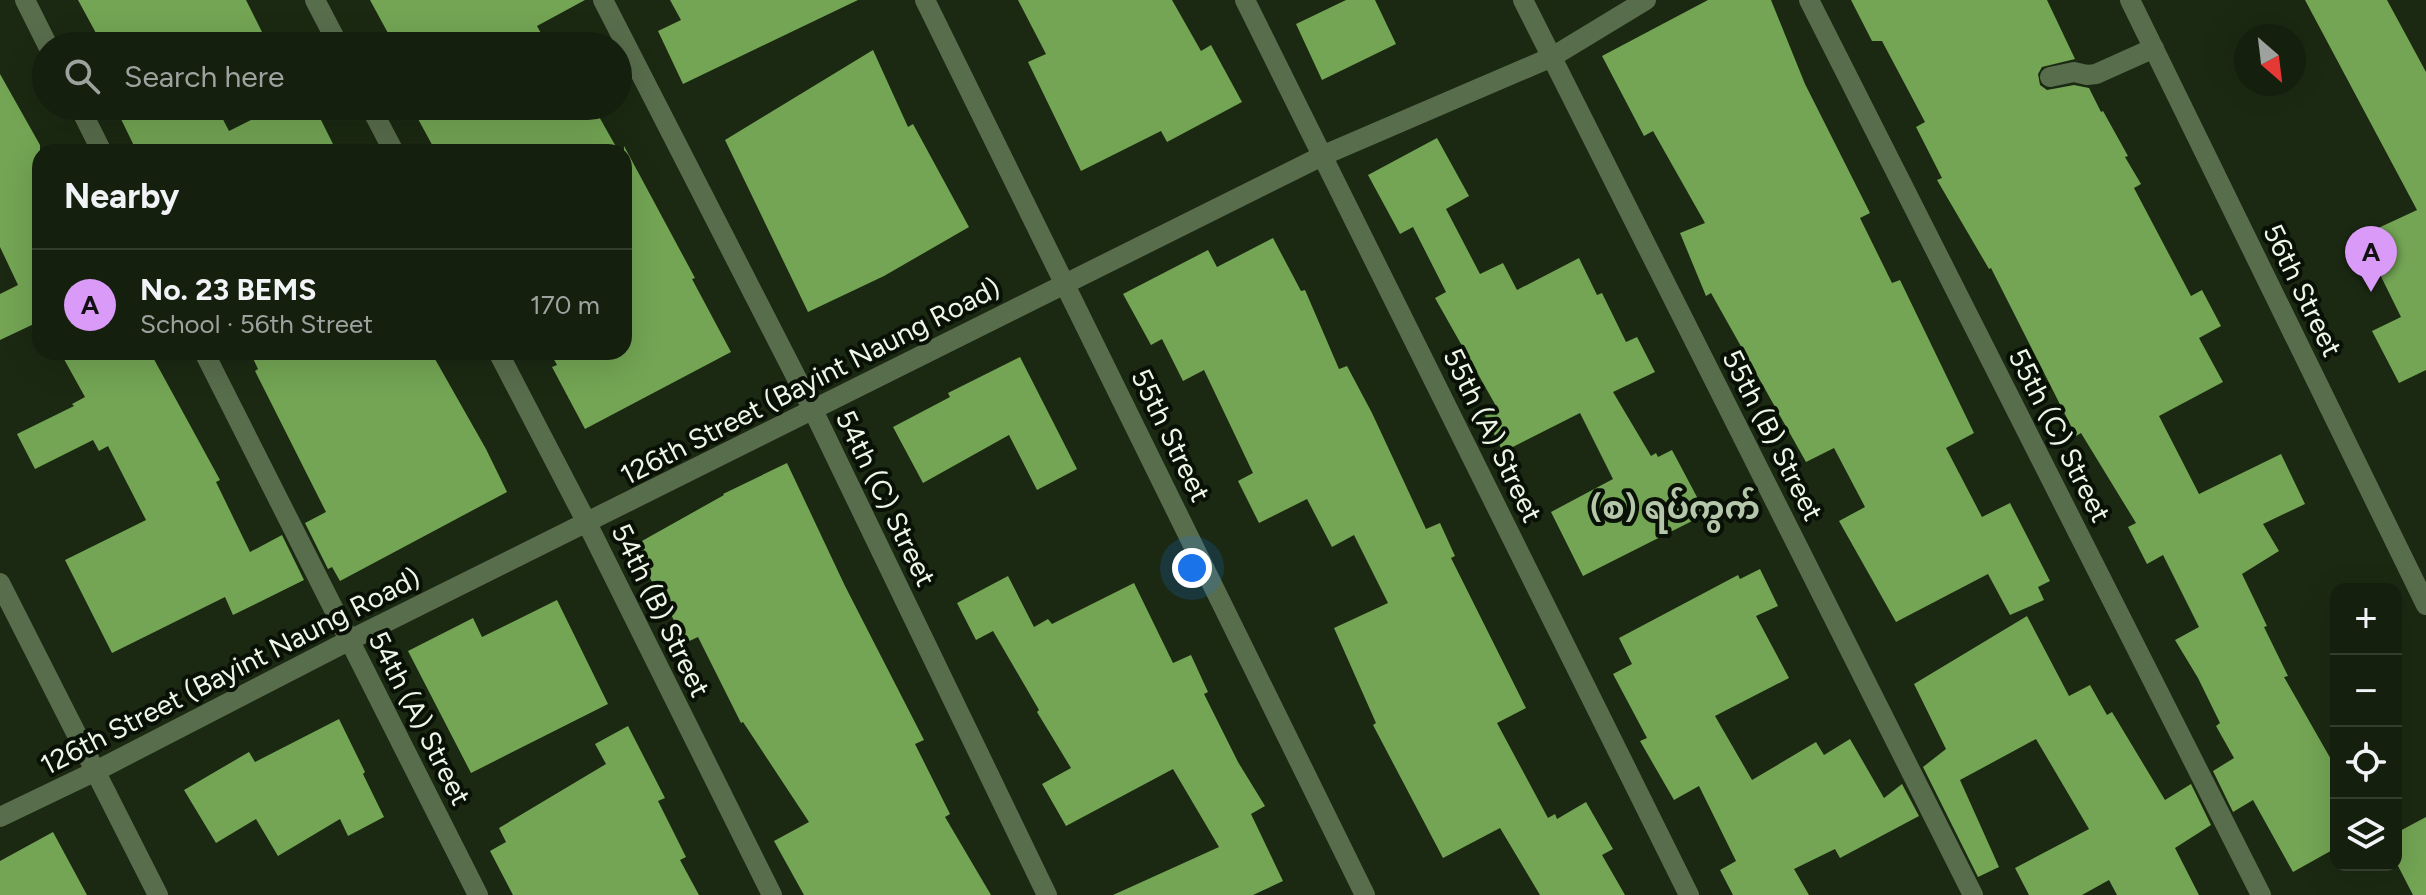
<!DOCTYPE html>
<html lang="en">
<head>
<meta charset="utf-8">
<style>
  body { margin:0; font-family:Figtree,"Noto Sans Myanmar",sans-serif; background:#1d2717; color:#f1f3f6 }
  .controls { position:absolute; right:24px; bottom:24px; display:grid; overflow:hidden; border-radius:16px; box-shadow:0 8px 32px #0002 }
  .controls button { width:72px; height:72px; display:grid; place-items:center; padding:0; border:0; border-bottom:2px solid #333d2e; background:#141f0e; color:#f1f3f6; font:40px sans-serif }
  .compass { position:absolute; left:2234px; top:24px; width:72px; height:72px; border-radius:50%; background:#141f0e; box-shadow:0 8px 32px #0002; rotate:152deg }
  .you { position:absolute; left:1192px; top:568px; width:28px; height:28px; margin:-20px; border:6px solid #fff; border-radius:50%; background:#1a73e8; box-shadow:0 0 0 12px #1a73e833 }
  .badge { display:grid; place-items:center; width:52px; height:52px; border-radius:50%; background:#da9af7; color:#111; font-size:26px; font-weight:700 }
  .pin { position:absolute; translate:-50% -66px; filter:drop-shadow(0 2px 4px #0008) }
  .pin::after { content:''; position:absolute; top:42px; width:28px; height:24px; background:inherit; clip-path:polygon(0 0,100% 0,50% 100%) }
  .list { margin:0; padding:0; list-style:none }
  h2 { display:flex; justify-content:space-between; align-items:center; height:104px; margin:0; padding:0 32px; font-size:34px }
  h2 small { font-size:26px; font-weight:400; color:#9da29e }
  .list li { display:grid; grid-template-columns:52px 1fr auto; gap:24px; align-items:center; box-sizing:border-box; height:112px; padding:0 32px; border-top:2px solid #333d2e }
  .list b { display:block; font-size:30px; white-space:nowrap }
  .list p { margin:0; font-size:26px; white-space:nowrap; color:#9da29e }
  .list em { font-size:26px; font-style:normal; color:#9da29e }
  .icon { flex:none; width:44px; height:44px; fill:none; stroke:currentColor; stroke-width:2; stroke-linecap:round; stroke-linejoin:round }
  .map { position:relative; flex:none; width:2426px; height:895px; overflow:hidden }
  .search { position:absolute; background:#141f0e; box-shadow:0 8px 32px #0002; left:32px; top:32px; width:600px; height:88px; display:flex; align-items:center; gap:20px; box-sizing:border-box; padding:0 28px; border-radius:44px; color:#9da29e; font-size:30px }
  .panel { position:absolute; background:#141f0e; box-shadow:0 8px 32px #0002; left:32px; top:144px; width:600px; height:216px; border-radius:24px }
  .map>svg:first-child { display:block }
  .building { fill:#73a554 }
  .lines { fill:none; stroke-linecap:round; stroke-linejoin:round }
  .minor { stroke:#586d4c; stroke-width:20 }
  .labels { text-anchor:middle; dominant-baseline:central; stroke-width:8; stroke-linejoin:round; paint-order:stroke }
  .street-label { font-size:28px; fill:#edf6e7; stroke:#091006 }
  .quarter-label { font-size:32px; font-weight:bold; fill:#b4c7aa; stroke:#091006 }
</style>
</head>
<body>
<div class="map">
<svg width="2426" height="895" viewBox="0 0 2426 895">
  <rect width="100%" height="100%" fill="#1b2912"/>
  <path class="building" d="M78,0H246L269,46H103Z
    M370,0H585L537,26L548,46H395Z
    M670,0H858L683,84L658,31L681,20Z
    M1018,0H1172L1201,51L1211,45L1242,102L1167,142L1161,131L1081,171L1028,62L1046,54Z
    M1346,0H1375L1396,44L1322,80L1296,24Z
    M1708,0H1771L1805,84L1870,213L1860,218L1892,283L1900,280L1974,433L1946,448L1982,517L2010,503L2050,581L2038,587L2044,600L2010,615L1988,574L1896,622L1839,521L1865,507L1834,448L1806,462L1711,293L1706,296L1680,233L1705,223L1653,131L1644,136L1602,56Z
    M1851,0H2047L2075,59L2042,67L2038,74L2040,85L2047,90L2074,85L2089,88L2101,112L2103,111L2128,156L2125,157L2141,184L2134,188L2191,296L2202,290L2221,326L2199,338L2223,382L2159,416L2199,494L2281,454L2305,504L2263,524L2279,551L2242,574L2267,626L2264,627L2288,676L2284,677L2336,768V848L2293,872L2253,800L2233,812L2213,771L2234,758L2216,726L2220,723L2198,678L2175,640L2199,627L2163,555L2147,564L2128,527L2136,523L2081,433L2076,436L1991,268L1989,269L1937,180L1942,178L1916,127L1925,122L1882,41H1872Z
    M2305,0H2387L2426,72V370L2399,383L2372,331L2401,317L2361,236L2417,210Z
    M873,50L908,127L913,124L969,227L884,276L808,312L725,140Z
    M0,74L40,145V330L36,323L0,340V294L18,285L0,247Z
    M148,106H216L229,131L279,106H314L337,152H137L121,119Z
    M411,106H593L619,152H436Z
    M1437,138L1469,196L1446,209L1480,274L1503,263L1517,290L1579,258L1597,295L1602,293L1626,342L1637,337L1655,372L1613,392L1651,456L1656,453L1658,457L1672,450L1706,514L1583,576L1551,512L1613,479L1580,413L1503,452L1483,412L1496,406L1435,298L1446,292L1413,227L1400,234L1368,175Z
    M624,146L695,278L692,279L731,352L585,429L552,367L557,365L550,352H624Z
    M1273,238L1301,291L1305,290L1339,369L1347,366L1372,413L1426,529L1440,523L1455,556L1451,558L1526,708L1497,723L1548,818L1555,814L1557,819L1586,802L1613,849L1602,855L1625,895H1540L1500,828L1443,858L1373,725L1376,723L1334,628L1388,603L1354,535L1332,547L1307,499L1259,523L1238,481L1253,473L1204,370L1183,381L1162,339L1151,345L1123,294L1208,250L1217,267Z
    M60,352H150L220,480L216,482L250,552L282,535L304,580L233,615L225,597L112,653L65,560L146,520L108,446L99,451L93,440L35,469L17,434L74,406L72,404L85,397Z
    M250,352H431L486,449L507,492L340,581L332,567L328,569L305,523L326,512L255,371L258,369Z
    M1020,357L1077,469L1037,490L1009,435L923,483L893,427L950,397L948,393Z
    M787,463L845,586L924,740L915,744L950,814L945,817L991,895H804L774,841L809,822L743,722L741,723L698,637L685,643L662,596L660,597L633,546L724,495L723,494Z
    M1760,569L1778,606L1756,616L1789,678L1715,716L1752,780L1816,742L1824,755L1850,739L1884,798L1902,784L1919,816L1840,858L1835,849L1794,869L1809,895H1733L1720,870L1736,861L1699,786L1674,800L1640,741L1647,738L1613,674L1632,664L1619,638L1738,575L1740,579Z
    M1008,576L1034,627L1048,619L1052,624L1134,583L1173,663L1191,655L1208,692L1204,694L1238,762L1265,806L1251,814L1283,881L1253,895H1113L1219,847L1173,769L1066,826L1042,784L1071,768L1037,712L1039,710L993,631L976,640L957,603Z
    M557,600L608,704L471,773L408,651L473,618L482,637Z
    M2027,616L2069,696L2090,685L2107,715L2112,712L2165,800L2191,784L2211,825L2175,848L2199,895H2117L2109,880L2082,895H2029L2015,868L2089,829L2036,739L1960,780L1999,867L1978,877L1923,767L1946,749L1914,684Z
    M339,719L365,772L363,774L384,817L348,836L340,819L278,856L256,819L216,843L184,790L249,752L255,762Z
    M628,726L665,798L658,801L686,857L680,860L699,895H513L490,851L506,842L499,828L606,764L595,744Z
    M2426,817V895H2413L2396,862V833Z
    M53,832L87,895H0V861Z"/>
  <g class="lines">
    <path class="minor" d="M25,0L48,46
      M315,0L339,46
      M603,0L813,410L1047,895
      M925,0L1365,895
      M1245,0L1689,895
      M1523,0L1973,895
      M1809,0L2261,895
      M2130,0L2426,605
      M2050,77L2074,72L2087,75L2096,74L2154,48
      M79,106L102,152
      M370,106L394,152
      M204,352L478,895
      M498,352L587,523L772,895
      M0,583L158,895
      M0,817L96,771L350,640L1324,155L1552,57L1646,0"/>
  </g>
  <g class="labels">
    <g class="street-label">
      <text transform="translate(2303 290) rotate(64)">56th Street</text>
      <text transform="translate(810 381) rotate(-27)">126th Street (Bayint Naung Road)</text>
      <text transform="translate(1171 435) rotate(64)">55th Street</text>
      <text transform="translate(1493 435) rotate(64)">55th (A) Street</text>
      <text transform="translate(1773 435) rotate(63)">55th (B) Street</text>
      <text transform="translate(2060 435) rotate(63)">55th (C) Street</text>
      <text transform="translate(886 498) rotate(64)">54th (C) Street</text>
      <text transform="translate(661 610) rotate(64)">54th (B) Street</text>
      <text transform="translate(230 671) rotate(-27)">126th Street (Bayint Naung Road)</text>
      <text transform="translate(420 718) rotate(63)">54th (A) Street</text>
    </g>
    <g class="quarter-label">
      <text x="1675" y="508">(စ) ရပ်ကွက်</text>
    </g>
  </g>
</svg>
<div class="controls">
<button>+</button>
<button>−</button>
<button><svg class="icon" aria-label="locate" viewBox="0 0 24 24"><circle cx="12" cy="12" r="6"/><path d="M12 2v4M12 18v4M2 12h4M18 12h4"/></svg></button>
<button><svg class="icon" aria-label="layers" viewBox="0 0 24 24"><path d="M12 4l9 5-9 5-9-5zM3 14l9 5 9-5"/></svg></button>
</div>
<svg class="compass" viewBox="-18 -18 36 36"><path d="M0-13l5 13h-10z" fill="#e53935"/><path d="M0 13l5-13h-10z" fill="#9da29e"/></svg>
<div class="you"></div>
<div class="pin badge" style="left:2371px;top:292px">A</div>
<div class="search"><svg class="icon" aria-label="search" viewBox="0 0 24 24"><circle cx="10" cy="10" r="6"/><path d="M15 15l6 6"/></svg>Search here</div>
<section class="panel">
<h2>Nearby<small></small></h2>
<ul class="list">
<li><span class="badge">A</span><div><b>No. 23 BEMS</b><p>School · 56th Street</p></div><em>170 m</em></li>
</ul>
</section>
</div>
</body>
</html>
